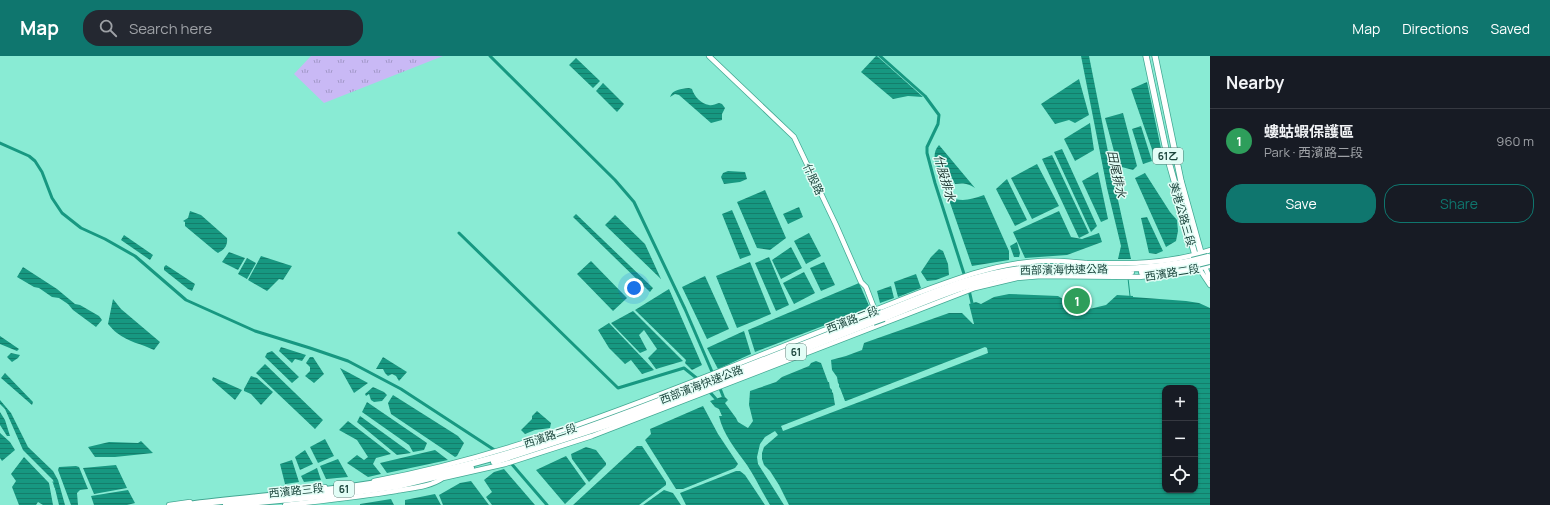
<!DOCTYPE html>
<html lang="en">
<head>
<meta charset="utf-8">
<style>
  body { margin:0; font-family:Manrope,"Noto Sans TC",sans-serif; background:#242831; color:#f1f3f6 }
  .controls { position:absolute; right:12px; bottom:12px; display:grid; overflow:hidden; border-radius:8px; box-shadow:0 1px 3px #0004 }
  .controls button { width:36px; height:36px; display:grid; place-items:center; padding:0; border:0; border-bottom:1px solid #363941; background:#171b24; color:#f1f3f6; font:20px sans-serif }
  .you { position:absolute; left:634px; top:232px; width:14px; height:14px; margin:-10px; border:3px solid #fff; border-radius:50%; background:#1a73e8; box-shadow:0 0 0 6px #1a73e833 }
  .badge { display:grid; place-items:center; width:26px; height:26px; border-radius:50%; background:#0f766e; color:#fff; font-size:13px; font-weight:700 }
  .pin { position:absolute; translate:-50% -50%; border:2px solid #fff; box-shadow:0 1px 4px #0006 }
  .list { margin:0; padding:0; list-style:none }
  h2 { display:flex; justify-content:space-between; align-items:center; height:52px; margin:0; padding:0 16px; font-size:17px }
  h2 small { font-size:13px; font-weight:400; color:#9ea1a6 }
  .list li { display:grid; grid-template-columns:26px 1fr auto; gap:12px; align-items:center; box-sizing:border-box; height:64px; padding:0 16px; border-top:1px solid #363941 }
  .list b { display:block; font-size:15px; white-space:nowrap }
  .list p { margin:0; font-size:13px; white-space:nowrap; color:#9ea1a6 }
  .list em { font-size:13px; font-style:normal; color:#9ea1a6 }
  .actions { display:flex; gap:8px; padding:12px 16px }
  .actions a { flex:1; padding:9px 0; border:1px solid #0f766e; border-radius:16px; text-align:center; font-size:14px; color:#0f766e }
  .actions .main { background:#0f766e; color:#fff }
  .icon { flex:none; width:22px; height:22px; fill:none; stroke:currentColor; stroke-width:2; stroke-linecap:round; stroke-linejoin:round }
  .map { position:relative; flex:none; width:1210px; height:449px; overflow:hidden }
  header { display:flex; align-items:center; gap:24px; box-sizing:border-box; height:56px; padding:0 20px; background:#0f766e; color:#fff }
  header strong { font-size:19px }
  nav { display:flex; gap:22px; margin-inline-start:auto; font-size:14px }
  .search { width:280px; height:36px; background:#242831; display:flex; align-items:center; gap:10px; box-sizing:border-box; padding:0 14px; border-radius:16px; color:#9ea1a6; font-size:15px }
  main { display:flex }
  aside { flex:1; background:#171b24 }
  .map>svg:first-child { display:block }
  .park { fill:url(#park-tufts) }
  .water { fill:url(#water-rules); fill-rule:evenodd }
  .pier { fill:#89ebd4 }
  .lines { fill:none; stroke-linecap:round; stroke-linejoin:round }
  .stream { stroke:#179881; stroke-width:1 }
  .canal { stroke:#179881; stroke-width:3 }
  .tertiary-casing { stroke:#43a893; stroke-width:6 }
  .primary-casing { stroke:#43a893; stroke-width:7 }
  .trunk-casing { stroke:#43a893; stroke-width:8 }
  .tertiary { stroke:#fff; stroke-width:4.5 }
  .primary { stroke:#fff; stroke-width:5.5 }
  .trunk { stroke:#fff; stroke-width:6 }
  .trunk-bridge-casing { stroke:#43a893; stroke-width:8; stroke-linecap:butt }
  .trunk-bridge { stroke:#fff; stroke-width:6 }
  .labels { text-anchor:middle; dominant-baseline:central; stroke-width:3; stroke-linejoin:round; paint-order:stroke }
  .shield { fill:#e2fdf6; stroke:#577c74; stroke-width:1 }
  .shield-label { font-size:10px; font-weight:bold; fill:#1b453c }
  .street-label { font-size:11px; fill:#1b453c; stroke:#e2fdf6 }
  .water-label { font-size:12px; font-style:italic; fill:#1e3731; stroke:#e2fdf6 }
</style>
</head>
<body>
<header>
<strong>Map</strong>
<div class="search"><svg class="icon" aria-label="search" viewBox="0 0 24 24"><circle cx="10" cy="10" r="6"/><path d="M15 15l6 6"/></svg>Search here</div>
<nav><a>Map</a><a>Directions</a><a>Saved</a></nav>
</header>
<main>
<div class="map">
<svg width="1210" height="449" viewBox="0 0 1210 449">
  <defs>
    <pattern id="park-tufts" width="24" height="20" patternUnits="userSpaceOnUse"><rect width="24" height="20" fill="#c9b9f5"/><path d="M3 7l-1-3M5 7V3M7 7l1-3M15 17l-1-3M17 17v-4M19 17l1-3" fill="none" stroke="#a298c8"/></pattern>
    <pattern id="water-rules" width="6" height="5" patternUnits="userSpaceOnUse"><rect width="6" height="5" fill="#179881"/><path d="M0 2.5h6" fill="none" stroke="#147e6b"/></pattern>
  </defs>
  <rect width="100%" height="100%" fill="#89ebd4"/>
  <path class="park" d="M311,0H443L324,47L294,18Z"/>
  <path class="water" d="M876,0H877L923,41L908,40L893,43L861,16Z
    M1081,0H1089L1114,126L1131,203H1118L1121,190L1107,132Z
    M576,2L600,25L593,32L569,9Z
    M1079,23L1089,59L1075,67L1069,64L1055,68L1041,48Z
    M1147,26L1163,102L1156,105L1131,33Z
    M603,27L624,48L617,56L596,35Z
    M689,32L692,33C694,40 701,48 709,49C712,50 715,48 719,47L722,48L725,52L722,58V64L711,67L679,39L675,38L670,41C673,33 681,33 689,32Z
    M1123,57L1137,110L1133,114L1118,110L1105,62Z
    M1090,67L1094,94L1075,105L1064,83Z
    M1141,70L1152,105L1143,108L1132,73Z
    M939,89L975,132C967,127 963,127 955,128L950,118L940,122C937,110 930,99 939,89Z
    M1062,93L1097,170L1091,176L1054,96Z
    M1052,99L1089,177L1079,182L1042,103Z
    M1037,108L1059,150L1032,163L1011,122Z
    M728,115L745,116L747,123L740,126L724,128L721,121L723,117Z
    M1098,116L1108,163L1101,166L1082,125Z
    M1145,117L1170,156L1177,164L1178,175L1176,185L1166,191L1135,122Z
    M1007,123L1027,164L1015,170L996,133Z
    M765,134L786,182L770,194L757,192L737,146Z
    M984,139L1009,195V204L972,210L948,141C962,146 970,144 984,139Z
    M799,151L803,161L788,168L783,158Z
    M732,154L751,199L740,203L722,158Z
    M190,155L201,159L227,182C228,190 224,194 218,197L215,195L185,170V166L183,165L188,162Z
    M1059,155L1071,181L1082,183L1099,177L1102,186L1067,199L1025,202L1013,176Z
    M576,158L653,232L650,236L573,161Z
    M615,159L645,188L661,223L605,169Z
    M1147,161L1163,195L1156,198L1149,197L1141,162Z
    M809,177L821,200L806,208L794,185Z
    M124,179L153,199L150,204L121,184Z
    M1017,186L1020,197L1019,201H1014L1010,190Z
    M791,191L802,212L781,223L772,204Z
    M939,193L943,195L948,208L949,219L936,224L927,225L921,216L931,201Z
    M229,196L245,202L238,214L222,206Z
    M261,200L292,210L283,224L279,223L267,235L248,224Z
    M769,201L789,249L776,255L755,207Z
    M247,202L256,207L247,223L238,218Z
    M591,205L627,242L613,255L577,218Z
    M750,206L771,258L737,272L716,220Z
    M824,206L835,229L821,235L810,212Z
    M166,209L195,228L192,235L188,233L164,214V211Z
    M23,211L57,233L75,248L80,249L99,260L102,264L96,271L73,254L68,248L59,242L52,241L39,232L34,231L17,221Z
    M804,216L815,237L794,248L783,227Z
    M916,218L921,232L898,241L894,226Z
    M705,220L729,273L707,283L682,231Z
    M859,227L870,252L755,296L748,274Z
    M891,230L894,242L880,247L877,235Z
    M669,233L702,309L692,314L685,307L686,304L635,254Z
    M1009,238L1058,240L1063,243L1064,251L1071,253V256H1077L1106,249L1117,239L1133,240V241L1186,245L1199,247L1210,252V449H770C762,436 755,421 747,409C736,394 723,378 719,360H722L719,353L715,351L710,345L724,340L728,344L725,347L736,362L738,366L748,372L753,365L749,349L750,335L776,326L782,321L809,310L811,307L816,305L821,307L828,326H829L830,332L832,334V336L833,337L835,349L781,370L783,375L988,297L987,292L985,291L846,345H845L840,332L839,331V328L838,327L837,321L832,314L831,304L846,300L862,294L864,287L949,257H962L973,268H974L969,248L976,246L981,248L994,241ZM1165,332H1195V434H1165Z
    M113,243L121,253L160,286L154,294C142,288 128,286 117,277C114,275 111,271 108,268Z
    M633,255L683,305L656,313L648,302L657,293L644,274L639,279L647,294L640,297L611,267Z
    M609,267L654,314L642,318L631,304L625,308L609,292L598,274Z
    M744,275L751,298L718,313L707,292Z
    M0,280L19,293L17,295L0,288Z
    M281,291L306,299L302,305L295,303L292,307L279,295Z
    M272,295L299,321L292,327L265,301L267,297Z
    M11,297L20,299L18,302L12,306L7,301Z
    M310,301H313L324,318L314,327L305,320L310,315V311L306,307Z
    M383,301L407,316L399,325L396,320L392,318L388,320L385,317L383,313H376Z
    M265,308L323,364L315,373L256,317Z
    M340,312L368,327L354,337Z
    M5,317L33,346L32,349L1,322Z
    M251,320L257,322L273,336L261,349L251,338L244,335V333Z
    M213,321L242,334L235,344L212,324Z
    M373,331L384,336L387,339L382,345L374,346L371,344L369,338L366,340L365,338Z
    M393,339L458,380L464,387L457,400L455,401L391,358L388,347Z
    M0,344L11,357L28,391L53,415L58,424L65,449H59L53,424L23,394L5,353L0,348Z
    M367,346L427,387L424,394L413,396L409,389L362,356Z
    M703,350L718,378L738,408L735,412L683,433H676L645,384L651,378L650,373Z
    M537,355L551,367L550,372L535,374L525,378L521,374L532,363V360Z
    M0,356L5,364L10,380H7L0,369Z
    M360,360L411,397L397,399L357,366Z
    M348,365L391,398L376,402L373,408L381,418L368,421L347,407L357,399L364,404L368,401L357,384L339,374Z
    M0,377L10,386L15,394L2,405L0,402Z
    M325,383L334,400L318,407L310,391Z
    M141,385L153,397L115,401H95L88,391L109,386L138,387Z
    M637,390H642L666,426V429L639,449H573Z
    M586,391L596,394L606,407V409L589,426L572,403L571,398Z
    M305,394L313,408L300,414L295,401Z
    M435,394L448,404L387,417L380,407Z
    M566,400L586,428L565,448L536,414Z
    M24,401L49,427L53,449H43L38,446L36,449H19L12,431L16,425L11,418Z
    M338,403L348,421L326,423L320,410Z
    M292,404L299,426L285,428L280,408Z
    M116,409L127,432L94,438L83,412Z
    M76,410L79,411L88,433L80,434L77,437L78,449H71L58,414L59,411Z
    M317,412L321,424L304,426L301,420Z
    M504,413L535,449H492L486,441L492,436L484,424L494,416Z
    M736,415H740L745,419L765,449H686L680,437Z
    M471,425L489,449H443L439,439L460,427Z
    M128,434L135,447L127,449H94L91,440Z
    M664,434L673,437L681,449H643Z
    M435,438L441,449H405V444Z
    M391,443L394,449H360V448Z"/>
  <path class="pier" d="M775,375L778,379L764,391L762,397V403L764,409L770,415L779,429L789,449H784L758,408L757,401L760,388L765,381Z"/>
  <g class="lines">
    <path class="stream" d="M1128,222L1130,240
      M53,426L56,434"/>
    <path class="canal" d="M490,0L615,124L634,146L685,253L713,318
      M880,0L925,40L939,59L938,68L927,91V97L935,127L965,221
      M0,87L29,100L35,105L42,116L52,142L62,157L81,172L105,183L135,200L186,244L255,275L310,292L348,305L401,333L496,395
      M459,177L618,332L684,312L699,324
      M969,234L972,247
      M719,330L723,340
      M708,334L716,343
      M510,406L547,449"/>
    <g class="tertiary-casing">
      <path id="tertiary" d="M709,0L794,81L836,169L861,226L866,231L876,257
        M1204,209L1210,222
        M1198,211L1210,229
        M374,425C493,403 603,361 715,317C782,290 850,264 918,237C958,222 998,207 1041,205C1056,204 1072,206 1087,207C1128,208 1170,208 1210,194
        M279,436L325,431
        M169,449L190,446
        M285,449C322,445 359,441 396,435C412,432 430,431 443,422L505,408L592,380L975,232L1017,222L1041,220L1139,221L1174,217L1210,210"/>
    </g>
    <g class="primary-casing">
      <path id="primary" d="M1146,0L1168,103L1195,199
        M1155,0L1181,125L1201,197"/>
    </g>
    <g class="trunk-casing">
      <path id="trunk" d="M1142,216L1160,215L1193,209
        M882,257C930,238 978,216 1030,212C1067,209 1104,215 1140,212C1157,211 1175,208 1192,205
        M884,262C929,244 975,223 1024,217C1059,213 1095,217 1131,216
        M494,406L635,360L873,266
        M187,449C275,438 363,434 450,413C534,393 616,362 697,330C755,307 813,285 871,262
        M226,449L334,439L397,430L471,412"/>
    </g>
    <use href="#tertiary" class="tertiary"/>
    <use href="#primary" class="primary"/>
    <use href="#trunk" class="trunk"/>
    <g class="trunk-bridge-casing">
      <path id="trunk-bridge" d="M1192,205L1208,201
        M1193,209L1209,205
        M871,262L882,257
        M873,266L884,262"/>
    </g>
    <use href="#trunk-bridge" class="trunk-bridge"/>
  </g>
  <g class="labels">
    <g class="shield">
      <rect x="1153" y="92" width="30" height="16" rx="3"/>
      <rect x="786" y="288" width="20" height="16" rx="3"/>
      <rect x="334" y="425" width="20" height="16" rx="3"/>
    </g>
    <g class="shield-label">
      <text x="1168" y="100">61乙</text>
      <text x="796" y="296">61</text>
      <text x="344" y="433">61</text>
    </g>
    <g class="street-label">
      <text transform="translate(814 123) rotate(65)">什股路</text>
      <text transform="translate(1183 158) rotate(74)">美港公路三段</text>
      <text transform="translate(1064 213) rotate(-1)">西部濱海快速公路</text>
      <text transform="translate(1172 216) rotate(-9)">西濱路二段</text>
      <text transform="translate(852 263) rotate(-21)">西濱路二段</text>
      <text transform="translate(701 328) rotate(-21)">西部濱海快速公路</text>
      <text transform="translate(550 379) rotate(-18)">西濱路二段</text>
      <text transform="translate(296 434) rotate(-6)">西濱路三段</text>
    </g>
    <g class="water-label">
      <text transform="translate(1117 118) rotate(78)">田尾排水</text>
      <text transform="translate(945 122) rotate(74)">什股排水</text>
    </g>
  </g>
</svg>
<div class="controls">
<button>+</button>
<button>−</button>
<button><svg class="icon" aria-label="locate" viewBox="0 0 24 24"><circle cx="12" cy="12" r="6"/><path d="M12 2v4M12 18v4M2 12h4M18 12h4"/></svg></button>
</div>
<div class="you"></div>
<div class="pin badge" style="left:1077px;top:245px;background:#2e9e5b">1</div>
</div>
<aside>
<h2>Nearby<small></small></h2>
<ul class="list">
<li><span class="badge" style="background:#2e9e5b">1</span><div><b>螻蛄蝦保護區</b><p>Park · 西濱路二段</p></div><em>960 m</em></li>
</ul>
<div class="actions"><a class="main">Save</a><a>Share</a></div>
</aside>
</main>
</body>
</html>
